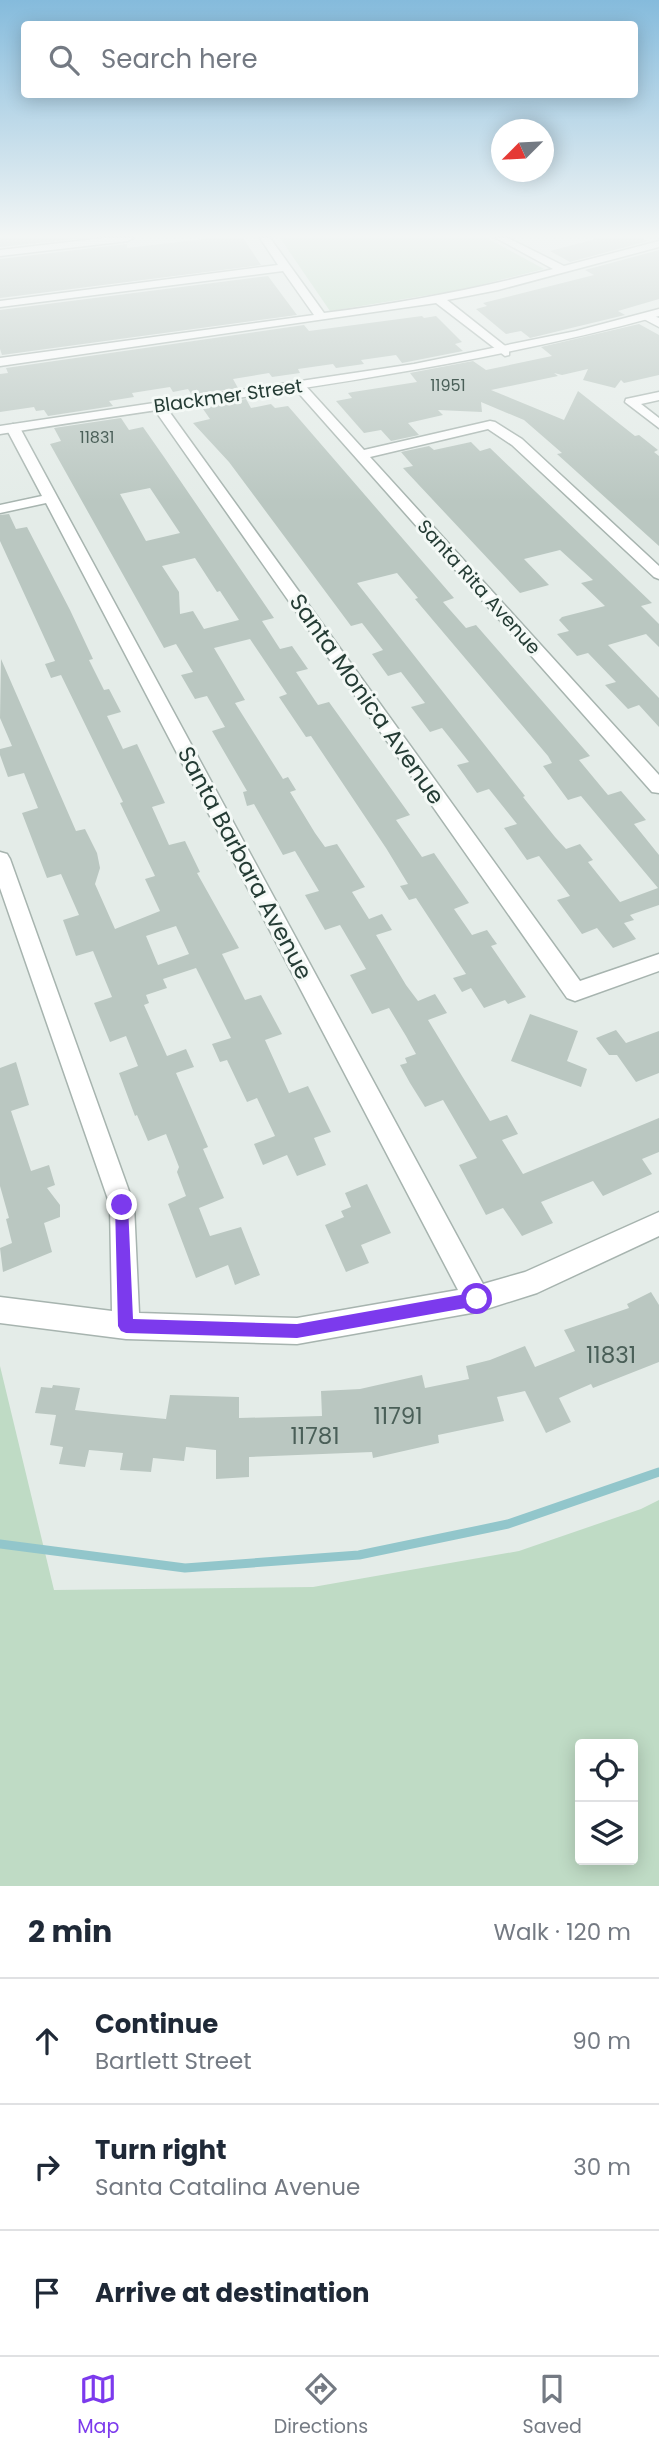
<!DOCTYPE html>
<html lang="en">
<head>
<meta charset="utf-8">
<style>
  body { margin:0; font-family:Poppins,sans-serif; background:#f2f2f3; color:#1f2937 }
  .controls { position:absolute; right:21px; bottom:21px; display:grid; overflow:hidden; border-radius:7px; box-shadow:0 4px 18px #0003 }
  .controls button { width:63px; height:63px; display:grid; place-items:center; padding:0; border:0; border-bottom:2px solid #e0e1e3; background:#fff; color:#1f2937; font:35px sans-serif }
  .compass { position:absolute; left:491px; top:119px; width:63px; height:63px; border-radius:50%; background:#fff; box-shadow:0 4px 18px #0003; rotate:246deg }
  .stop { position:absolute; width:21px; height:21px; margin:-16px; border:5px solid #7c3aed; border-radius:50%; background:#fff }
  .stop.end { background:#7c3aed; border-color:#fff; box-shadow:0 2px 7px #0008 }
  .list { margin:0; padding:0; list-style:none }
  h2 { display:flex; justify-content:space-between; align-items:center; height:91px; margin:0; padding:0 28px; font-size:30px }
  h2 small { font-size:23px; font-weight:400; color:#747a83 }
  .list li { display:grid; grid-template-columns:46px 1fr auto; gap:21px; align-items:center; box-sizing:border-box; height:126px; padding:0 28px; border-top:2px solid #e0e1e3 }
  .list b { display:block; font-size:26px; white-space:nowrap }
  .list p { margin:0; font-size:23px; white-space:nowrap; color:#747a83 }
  .list em { font-size:23px; font-style:normal; color:#747a83 }
  .icon { flex:none; width:38px; height:38px; fill:none; stroke:currentColor; stroke-width:2; stroke-linecap:round; stroke-linejoin:round }
  .map { position:relative; flex:none; width:659px; height:1886px; overflow:hidden }
  .search { position:absolute; background:#fff; box-shadow:0 4px 18px #0003; left:21px; right:21px; top:21px; height:77px; display:flex; align-items:center; gap:18px; box-sizing:border-box; padding:0 24px; border-radius:7px; color:#747a83; font-size:26px }
  .sheet { height:469px; background:#fff }
  nav { display:flex; justify-content:space-around; align-items:center; box-sizing:border-box; height:98px; border-top:2px solid #e0e1e3; background:#fff; font-size:19px; color:#747a83 }
  nav a { display:grid; justify-items:center; gap:4px }
  nav .on { color:#7c3aed }
  .map>svg:first-child { display:block }
  .green { fill:#bfdbc5; fill-rule:evenodd }
  .lines { fill:none; stroke-linecap:round; stroke-linejoin:round }
  .stream { stroke:#92c6cb; stroke-width:9 }
  .building { fill:#bac7c1; fill-rule:evenodd }
  .minor-casing { stroke:#a7b4af; stroke-width:3 }
  .tertiary-casing { stroke:#a7b4af; stroke-width:3 }
  .minor { fill:#fff; fill-rule:evenodd }
  .tertiary { fill:#fff; fill-rule:evenodd }
  .route { fill:#7c3aed }
  .labels { text-anchor:middle; dominant-baseline:central; stroke-width:6; stroke-linejoin:round; paint-order:stroke }
  .far-number-label { font-size:16px; fill:#4a5f58 }
  .far-street-label { font-size:19px; fill:#253c35; stroke:#f4f9f6 }
  .street-label { font-size:23px; fill:#253c35; stroke:#f4f9f6 }
  .near-number-label { font-size:23px; fill:#4a5f58 }
</style>
</head>
<body>
<div class="map">
<svg width="659" height="1886" viewBox="0 0 659 1886">
  <rect width="100%" height="100%" fill="#e4ece8"/>
  <path class="green" d="M280,238H487L544,269L460,290L330,311Z
    M0,1366L54,1590L313,1587L519,1551L641,1509L659,1500V1886H0ZM580,1744H633V1860H580Z"/>
  <g class="lines">
    <path class="stream" d="M0,1544L185,1568L359,1555L508,1524L659,1472"/>
  </g>
  <path class="building" d="M0,238H84L0,247Z
    M212,238H243L261,265L0,298V259L127,244V248Z
    M599,238H641L648,241L570,262L550,251Z
    M659,250V299L618,311L625,315L530,338L521,331L506,334L476,309L487,306L483,303L594,275L585,270Z
    M268,276L297,315L2,355L0,349V310Z
    M422,316L424,318L436,316L462,342L455,344L463,351L402,363L396,355L361,360L364,364L336,368L333,364L298,369L300,373L272,377L269,373L233,379L238,388L192,395L188,389L173,392L170,387L132,393L134,397L109,401L113,406L48,416L44,410L36,411L34,407L0,412V374L8,373L6,368L304,325L309,331Z
    M639,324L659,335V375L624,383L621,380L615,388L583,380L588,369L562,375L554,373L558,376L491,390L564,420L578,391L635,436L639,435L658,450L654,452L659,456V546L557,454L562,453L524,420L481,402L482,412L438,410L443,415L408,423L419,435L391,441L381,430L364,433L336,401L352,398L348,393L353,392L417,382L410,373L473,361L486,370L552,356L541,347Z
    M246,399L251,408L271,404L275,408L288,406L454,598L443,602L466,628L476,625L590,756L579,760L608,795L621,791L646,820L634,824L659,855V905L630,915L634,920L624,923L636,939L613,948L597,928L582,934L557,900L570,896L539,856L527,860L504,828L517,824L489,789L477,793L457,765L469,762L442,728L430,732L411,707L425,703L401,672L388,676L372,654L383,650L362,623L351,626L229,462L193,423L210,419L201,406ZM397,573L418,598L415,599L548,756L552,763L543,766L568,800L581,796L658,888L620,902L588,862L593,860L580,844L566,849L555,837L523,797L525,796L357,583Z
    M121,418L129,430L143,427L164,457L274,618L262,621L280,649L292,646L308,669L296,672L318,705L329,702L410,815L396,820L422,857L434,853L469,903L454,909L472,935L487,930L497,944L491,946L526,997L508,1004L505,1000L484,1008L471,988L462,992L453,978L466,974L416,898L409,900L400,886L408,884L386,848L311,736L306,737L279,697L287,694L250,639L214,648L245,700L235,703L283,779L288,777L296,790L290,792L315,833L325,847L337,844L365,887L352,892L369,919L382,914L392,930L376,935L406,985L418,1001L435,994L447,1013L428,1020L462,1076L490,1121L507,1115L518,1134L502,1140L523,1174L659,1118V1152L642,1159L652,1174L603,1196L593,1181L541,1202L553,1223L522,1236L503,1208L486,1215L459,1165L477,1158L443,1100L425,1107L410,1083L400,1065L407,1063L405,1058L416,1054L406,1036L389,1008L372,1014L350,975L366,969L340,925L325,930L305,895L319,891L295,851L283,855L254,804L247,806L243,792L247,791L212,731L225,727L207,696L195,699L181,675L193,672L176,644L164,648L50,444L61,441L54,428ZM150,488L180,533L146,541L120,494ZM195,558L217,592L220,591L239,620L204,629L193,611L180,614L179,592L162,566Z
    M471,442L480,451L490,448L652,603L641,606L659,624V647L646,634L608,645L659,698V727L639,705L628,709L605,685L616,682L588,653L577,656L557,634L569,631L559,620L562,617L605,606L581,583L593,580L560,550L524,559L549,585L520,593L403,468L413,466L401,452L429,446L434,450Z
    M9,514L16,529L27,527L70,610L93,659L89,660L104,690L109,689L121,712L107,716L123,749L137,744L150,771L165,803L152,807L169,845L185,841L200,872L197,873L239,948L222,954L245,1000L261,995L282,1034L265,1040L289,1093L308,1086L331,1132L314,1138L326,1165L297,1176L287,1155L263,1165L254,1144L275,1136L257,1098L247,1102L227,1060L220,1062L212,1044L231,1038L196,968L163,979L167,988L146,995L149,1003L144,1005L167,1056L186,1049L194,1067L176,1073L208,1147L203,1149L224,1198L199,1208L210,1236L241,1227L260,1275L235,1285L228,1265L196,1278L168,1204L186,1196L177,1172L179,1167L166,1134L148,1141L137,1115L135,1116L119,1073L138,1066L126,1036L110,1042L94,1003L112,997L93,951L76,956L63,920L79,915L61,874L47,878L22,813L38,808L24,773L8,777L0,755V749L12,746L0,718L1,659L76,831L85,829L97,853L100,868L95,884L115,929L160,911L145,879L155,876L120,803L123,802L61,675L51,678L45,664L55,661L0,541V515ZM176,926L189,954L158,965L146,936Z
    M530,1014L578,1031L567,1061L587,1069L581,1087L511,1061Z
    M616,1030L626,1043L659,1031V1073L636,1082L617,1055H609L596,1038Z
    M16,1062L29,1105L11,1111L31,1171L49,1165L55,1185L47,1188L60,1205V1217L44,1223L52,1252L3,1272L0,1248L12,1243L6,1219L9,1218L0,1186V1068Z
    M367,1184L391,1233L361,1245L369,1263L346,1272L325,1225L344,1217L341,1211L351,1207L345,1193Z
    M651,1292L659,1305V1362L593,1388L591,1384L559,1398L571,1422L546,1433L525,1391L497,1397L504,1421L438,1435L439,1443L373,1458L372,1452L249,1457V1477L216,1479V1450L186,1447L184,1461L153,1458L151,1472L120,1470L123,1453L89,1450L85,1467L59,1464L63,1447L50,1445L56,1415L35,1413L41,1387L52,1388L53,1385L80,1388L75,1410L112,1414L166,1419L170,1395L239,1397V1418L322,1416L321,1391L360,1389L422,1375L425,1388L469,1379L466,1366L490,1360L525,1346L535,1367L575,1351L564,1330L629,1308L627,1304Z"/>
  <g class="lines">
    <g class="minor-casing">
      <path id="minor" d="M104,238H133L128,241L0,256V250Z
        M260,238H270L324,313C402,303 477,289 553,269L496,238H508L564,266L659,241V247L498,290L447,300L509,349V355L505,356L436,303L0,366V358L314,315L283,271L0,307V301L278,265Z
        M646,313L659,318V327L642,318L640,316Z
        M299,382L303,383L364,450L490,421L495,422L522,439L659,566V579L654,577L512,445L488,429L370,457L659,775V793L652,792L295,389L293,386Z
        M659,392V400L641,404L659,418V428L625,402L626,399Z
        M158,402L163,403L580,981L659,954V971L575,1001L567,998L152,406Z
        M13,424L20,428L483,1284L525,1272L659,1212V1236L537,1293L477,1312L297,1344L126,1339L0,1323V1297L112,1311L110,1205L0,888V852L7,854L10,859L134,1205L139,1313L297,1318L458,1290L46,503L0,513V505L42,496L6,428Z"/>
    </g>
    <g class="tertiary-casing">
      <path id="tertiary" d="M659,309V316C443,375 221,398 0,434V426L414,364L576,331Z"/>
    </g>
    <use href="#minor" class="minor"/>
    <use href="#tertiary" class="tertiary"/>
  </g>
  <linearGradient id="sky" x2="0" y2="1"><stop stop-color="#85bbdc"/><stop offset="0.47" stop-color="#f3f6f5"/><stop offset="1" stop-color="#f3f6f5" stop-opacity="0"/></linearGradient>
  <rect width="659" height="502" fill="url(#sky)"/>
  <path class="route" d="M122,1199L128,1205L133,1319L297,1324L477,1292L484,1299L477,1306L297,1338L126,1333L121,1331L118,1326L115,1205Z"/>
  <g class="labels">
    <g class="far-number-label">
      <text x="448" y="385">11951</text>
      <text x="97" y="437">11831</text>
    </g>
    <g class="far-street-label">
      <text transform="translate(228 396) rotate(-8)">Blackmer Street</text>
      <text transform="translate(479 587) rotate(48)">Santa Rita Avenue</text>
    </g>
    <g class="street-label">
      <text transform="translate(367 699) rotate(55)">Santa Monica Avenue</text>
      <text transform="translate(245 863) rotate(62)">Santa Barbara Avenue</text>
    </g>
    <g class="near-number-label">
      <text x="611" y="1355">11831</text>
      <text x="398" y="1416">11791</text>
      <text x="315" y="1436">11781</text>
    </g>
  </g>
</svg>
<div class="controls">
<button><svg class="icon" aria-label="locate" viewBox="0 0 24 24"><circle cx="12" cy="12" r="6"/><path d="M12 2v4M12 18v4M2 12h4M18 12h4"/></svg></button>
<button><svg class="icon" aria-label="layers" viewBox="0 0 24 24"><path d="M12 4l9 5-9 5-9-5zM3 14l9 5 9-5"/></svg></button>
</div>
<svg class="compass" viewBox="-18 -18 36 36"><path d="M0-13l5 13h-10z" fill="#e53935"/><path d="M0 13l5-13h-10z" fill="#747a83"/></svg>
<div class="stop" style="left:477px;top:1299px"></div>
<div class="stop end" style="left:122px;top:1205px"></div>
<div class="search"><svg class="icon" aria-label="search" viewBox="0 0 24 24"><circle cx="10" cy="10" r="6"/><path d="M15 15l6 6"/></svg>Search here</div>
</div>
<section class="sheet">
<h2>2 min<small>Walk · 120 m</small></h2>
<ul class="list">
<li><svg class="icon" aria-label="ahead" viewBox="0 0 24 24"><path d="M12 20V5M6 11l6-6 6 6"/></svg><div><b>Continue</b><p>Bartlett Street</p></div><em>90 m</em></li>
<li><svg class="icon" aria-label="right" viewBox="0 0 24 24"><path d="M7 20v-9h11M14 6l5 5-5 5"/></svg><div><b>Turn right</b><p>Santa Catalina Avenue</p></div><em>30 m</em></li>
<li><svg class="icon" aria-label="arrive" viewBox="0 0 24 24"><path d="M6 21V4h12l-3 4 3 4H6"/></svg><div><b>Arrive at destination</b></div></li>
</ul>
</section>
<nav>
<a class="on"><svg class="icon" aria-label="map" viewBox="0 0 24 24"><path d="M3 6l6-2 6 2 6-2v14l-6 2-6-2-6 2zM9 4v14M15 6v14"/></svg>Map</a>
<a><svg class="icon" aria-label="directions" viewBox="0 0 24 24"><path d="M12 3l9 9-9 9-9-9zM9 14v-3h6M13 9l2 2-2 2"/></svg>Directions</a>
<a><svg class="icon" aria-label="saved" viewBox="0 0 24 24"><path d="M7 4h10v16l-5-4-5 4z"/></svg>Saved</a>
</nav>
</body>
</html>
